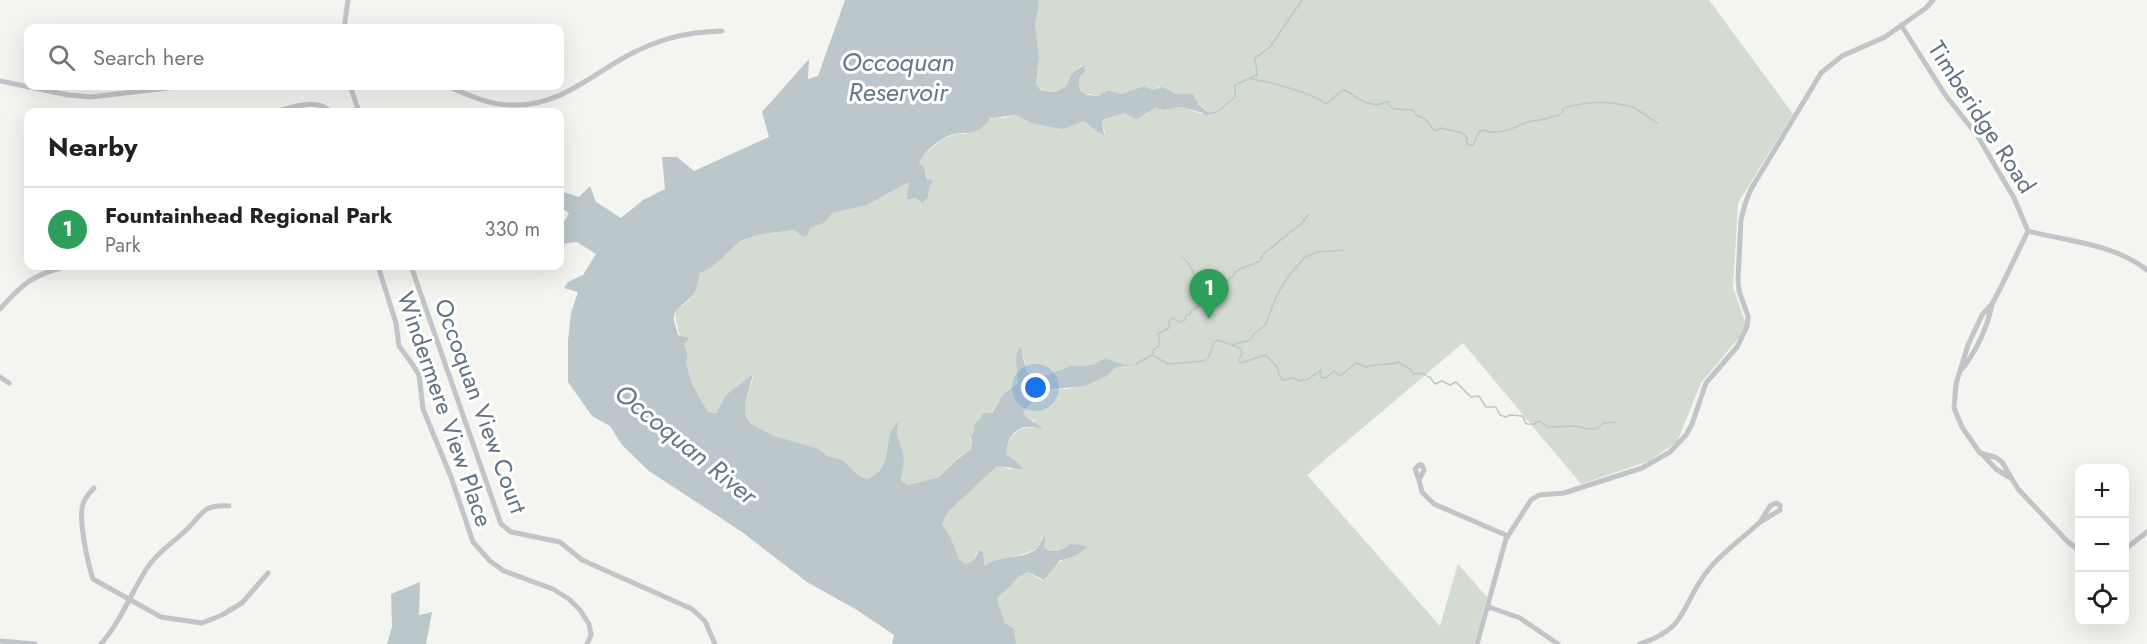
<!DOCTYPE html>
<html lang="en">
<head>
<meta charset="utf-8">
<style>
  body { margin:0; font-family:Jost,sans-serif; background:#f6f6f6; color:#222 }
  .controls { position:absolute; right:18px; bottom:18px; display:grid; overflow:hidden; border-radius:12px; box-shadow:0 6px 24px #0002 }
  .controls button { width:54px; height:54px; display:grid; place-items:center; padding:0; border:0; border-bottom:2px solid #e0e0e0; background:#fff; color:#222; font:30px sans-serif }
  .you { position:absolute; left:1036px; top:388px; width:21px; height:21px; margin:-15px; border:4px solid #fff; border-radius:50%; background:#1a73e8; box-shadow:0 0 0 9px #1a73e833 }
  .badge { display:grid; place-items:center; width:39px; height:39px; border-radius:50%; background:#b45309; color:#fff; font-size:20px; font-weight:700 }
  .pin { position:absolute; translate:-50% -50px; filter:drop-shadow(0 2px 3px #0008) }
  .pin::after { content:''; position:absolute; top:32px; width:21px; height:18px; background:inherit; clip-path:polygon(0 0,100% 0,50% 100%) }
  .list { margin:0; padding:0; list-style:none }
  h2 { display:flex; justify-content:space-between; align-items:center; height:78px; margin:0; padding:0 24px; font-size:26px }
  h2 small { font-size:20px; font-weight:400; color:#767676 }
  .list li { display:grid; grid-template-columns:39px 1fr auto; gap:18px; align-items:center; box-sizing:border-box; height:84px; padding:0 24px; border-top:2px solid #e0e0e0 }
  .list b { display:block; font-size:22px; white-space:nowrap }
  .list p { margin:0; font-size:20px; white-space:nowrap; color:#767676 }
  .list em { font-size:20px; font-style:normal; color:#767676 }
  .icon { flex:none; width:33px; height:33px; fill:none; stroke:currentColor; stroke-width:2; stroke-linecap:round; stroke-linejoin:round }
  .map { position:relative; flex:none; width:2147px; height:644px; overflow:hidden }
  .search { position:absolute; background:#fff; box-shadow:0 6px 24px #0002; left:24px; top:24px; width:540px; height:66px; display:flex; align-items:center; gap:15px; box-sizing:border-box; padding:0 21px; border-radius:12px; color:#767676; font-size:22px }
  .panel { position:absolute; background:#fff; box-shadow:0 6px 24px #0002; left:24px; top:108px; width:540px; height:162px; border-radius:12px }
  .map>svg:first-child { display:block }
  .green { fill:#d4dbd0 }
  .water { fill:#bcc7cc }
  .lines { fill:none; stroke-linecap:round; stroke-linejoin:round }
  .stream { stroke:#bcc7cc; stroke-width:1.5 }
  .minor { stroke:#c1c5c8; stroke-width:5 }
  .labels { text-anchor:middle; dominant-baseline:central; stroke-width:6; stroke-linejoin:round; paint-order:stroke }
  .street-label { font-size:24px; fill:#617282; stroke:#fff }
  .water-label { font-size:26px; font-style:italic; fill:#627a87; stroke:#fff }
</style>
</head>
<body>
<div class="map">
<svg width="2147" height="644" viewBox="0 0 2147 644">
  <rect width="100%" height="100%" fill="#f4f4f0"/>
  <path class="green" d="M1038,0H1709L1793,114L1738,203L1733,287L1747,328L1701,383L1677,442L1649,461L1581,484L1463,343L1307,475L1440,626L1458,564L1487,597L1474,644H1016L1014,629L1005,623L997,600C1000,593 1003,594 1008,589C1015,581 1017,576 1028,572L1041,580L1046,579C1055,557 1072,560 1087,545L1078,546L1071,544L1058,551H1048L1044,547V534L1038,547L1032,551L985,566L983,552L977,553L973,561L965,564L959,559L951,538L942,524L948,512L997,466L999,465L1009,469L1016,468L1013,458L1007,455C1005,438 1018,425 1036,428L1035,421L1025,416L1023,413L1027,407L1047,390L1068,389L1104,377L1115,368L1127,366L1105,358L1092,365L1070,366L1047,375L1034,376L1027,372L1025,361L1021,354L1018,383L1003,394L991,413H984L970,439L972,445L970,450L956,459L939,477L908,485L901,482C902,473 904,465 903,456C902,444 892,435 900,422C879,434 898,466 867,479L859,476L843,460L828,456L819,449L772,435L751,424L746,417L745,404L754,375L726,395L716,413L708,412L692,384L686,363L688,355L684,344L685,341C679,335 679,334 677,325C671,304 683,311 693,295C698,287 698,281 700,273L712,266L740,241L757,235L794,230L802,236L810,228L824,223L833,213L850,209L884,196L907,183L909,184L907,195L910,200L915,198L921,203L928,198C929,185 929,173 919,163L922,156L943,139L958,133L965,134L995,117L1004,118L1016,115L1031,123L1062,128L1085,121L1096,131L1105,134L1102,120L1124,113C1140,119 1140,118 1155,108L1164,110L1181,107L1202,114L1207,110L1198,104L1193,94H1176L1159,87L1152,90L1144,86L1121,94L1108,90L1099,96L1083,93L1080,91L1079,78L1085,71L1084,66L1082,65L1072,73L1067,87L1055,92L1038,89L1036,84L1039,57L1035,23L1039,6Z"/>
  <path class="water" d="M845,0H1038L1039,6L1035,23L1039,57L1036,84L1040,90L1055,92L1066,87L1072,73L1084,65L1085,71L1079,78L1080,91L1088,95L1099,96L1108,90L1121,94L1144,86L1152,90L1162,87L1176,94H1193L1198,104L1208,112L1207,114L1181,107L1164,110L1155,108L1137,119L1124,113L1102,120L1104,135L1096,131L1084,121L1062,129L1031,123L1016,115L991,118C985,127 975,133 964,133C957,133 961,132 954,134C940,138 925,150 919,163L924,168L927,179L933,180L929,188L928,198L922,203L915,198L908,200L907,195L909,184L907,183L867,205L833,213L824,223L810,228L807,236H802L794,230L757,235L740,241L712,267L700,273C698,281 698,287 693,295C688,302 675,308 674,316C673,321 677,329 678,335L689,338L684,344L688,355L686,363L692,384L708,412L716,413L726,395L753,374L745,404L746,417L751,424L772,435L819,449L828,456L843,460L859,476L867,479C898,467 879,434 900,421C893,434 900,440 903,453C905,462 902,472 901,481L908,485L939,477L956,460L970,450L972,445L971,437L975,429L973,425L979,421L983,413H992L1003,394L1018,383L1016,356L1019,348H1021C1021,356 1026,364 1027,372L1034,376L1047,375L1070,366L1092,365L1105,358L1125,365L1136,364L1115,368L1105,377L1084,386L1047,390C1038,396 1029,404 1023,413L1025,416L1043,428C1037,428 1033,426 1028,427C1013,427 1005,443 1007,455L1015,460L1023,469L997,466L948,512L942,524L951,538L959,559L965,564L973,561L980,550L983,552L985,566C999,555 1020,560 1035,550C1040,546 1042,539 1045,533L1044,547L1048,551H1058L1071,544L1088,546L1077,555L1059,561L1044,580L1028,572C1017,576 1015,581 1008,589C1003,594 1000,593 997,600L1005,623L1014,629L1016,644H892L894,635L857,610L807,582L742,532L649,471L622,445L610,426L592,416L568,382V340L571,313L578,292L564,288L568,282L583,275L596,254L577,242L560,244V229L569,213L560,207V191L579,197L590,186L596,202L621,218L643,200L665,189L662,157H677L694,171L769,137L762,112L809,59L808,79L818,76Z
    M420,582L419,615L432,612L426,644H387L392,627L391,594Z"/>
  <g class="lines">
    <path class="stream" d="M1251,79C1266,81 1317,94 1325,104C1333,102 1335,92 1345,90C1357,97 1372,111 1388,101L1389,105L1394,109L1413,110L1416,115L1425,119L1435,131L1441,128L1462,133L1467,138L1466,141L1469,145H1473L1479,132L1484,130C1497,136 1514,128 1525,123C1531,120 1539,121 1545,119C1549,118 1553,116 1559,115L1562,113L1564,108C1585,101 1610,101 1632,107C1640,110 1649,118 1657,123
      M1206,114L1217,112L1235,97V85L1257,75L1255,58L1270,47L1302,0
      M1202,298L1215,288L1223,286L1238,270L1260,261L1263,254L1301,224L1309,214
      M1232,345L1250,340L1254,334L1266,324L1276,297L1287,278L1304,258L1317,252L1343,250
      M1152,355L1154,349L1160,345L1158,334L1169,328V321L1174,318L1179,322L1185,320L1186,315L1190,314L1192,310L1201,305C1202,291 1194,265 1181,256
      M1136,364L1152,355L1168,364L1203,361L1209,357L1214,342L1218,340L1240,348L1242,353L1238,361L1240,363L1266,355L1278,368L1279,375L1283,380L1293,378L1300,381L1309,379L1321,370L1320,375L1322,378L1327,377L1334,371L1340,376L1356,363L1366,367C1376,363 1387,366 1398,362L1410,369L1414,374L1423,373L1428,377H1430L1435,384L1442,381L1450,385L1456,382L1471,397L1479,396L1486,407H1496L1500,415L1506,417L1510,415L1523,416L1526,424H1534L1539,421L1548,427L1576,426L1588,429H1596L1604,423L1615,422"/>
    <path class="minor" d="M1901,25L1946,96L1977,135L2014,198L2028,231C2069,242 2112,243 2147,270
      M344,28L348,0
      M0,81L68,95L91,97L184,86
      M350,86L359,112
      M447,86C468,95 489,105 512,105C557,107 589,77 625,57C658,39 685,32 722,31
      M273,112C292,108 316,97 331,112
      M2028,231L2000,289L1992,304L1982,315L1968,345L1956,384L1954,408L1962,427L1980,453L1995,457L2002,462L2018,489L2068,542L2080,551
      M378,266L396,323L399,346L413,365L419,375L423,409L451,477L473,542L490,561L504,571L553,589L569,599L580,610L589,624L591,635L587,644
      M411,266L501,524L511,532L560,542L582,560L692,609L705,621L715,644
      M0,309C23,283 33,275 67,266
      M1962,369C1976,352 1988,326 1992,304
      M0,377L9,383
      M1981,453L1996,469L2009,477
      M1419,465H1422L1424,470L1419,480L1415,469Z
      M1419,480L1422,492L1434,504L1508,536
      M94,488C88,494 83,500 82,508C80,526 87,561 93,579L161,617L202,623L222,615L242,603L268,573
      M1776,503L1780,505V510L1760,522L1770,506Z
      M2124,550L2147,532
      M1489,607L1520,618L1558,644
      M0,641L35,644
      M101,644C121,621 131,593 147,568C157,553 171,544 184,532C203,515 201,504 229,506
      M1477,644L1506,539L1531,500L1539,495L1564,493L1642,468L1670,452L1686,435L1692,424L1706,383L1737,347L1747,327L1748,316L1739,291L1738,279L1741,220L1745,204L1751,189L1821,73L1842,56L1885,37L1926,8L1933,0
      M1640,644C1690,628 1680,604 1709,569C1724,551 1743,538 1760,522"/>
  </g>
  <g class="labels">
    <g class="street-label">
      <text transform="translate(1982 117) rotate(57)">Timberidge Road</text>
      <text transform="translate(481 406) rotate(70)">Occoquan View Court</text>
      <text transform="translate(445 409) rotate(71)">Windermere View Place</text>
    </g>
    <g class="water-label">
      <text x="898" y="62">Occoquan<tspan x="898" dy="30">Reservoir</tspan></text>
      <text transform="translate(686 444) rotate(39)">Occoquan River</text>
    </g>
  </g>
</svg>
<div class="controls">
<button>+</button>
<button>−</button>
<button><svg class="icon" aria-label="locate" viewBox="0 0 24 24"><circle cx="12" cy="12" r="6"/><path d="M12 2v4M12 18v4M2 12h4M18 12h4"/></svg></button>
</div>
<div class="you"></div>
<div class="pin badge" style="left:1209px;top:319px;background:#2e9e5b">1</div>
<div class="search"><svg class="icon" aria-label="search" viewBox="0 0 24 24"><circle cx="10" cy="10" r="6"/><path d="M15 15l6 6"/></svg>Search here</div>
<section class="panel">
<h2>Nearby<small></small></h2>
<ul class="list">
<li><span class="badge" style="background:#2e9e5b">1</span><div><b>Fountainhead Regional Park</b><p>Park</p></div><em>330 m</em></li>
</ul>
</section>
</div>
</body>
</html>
